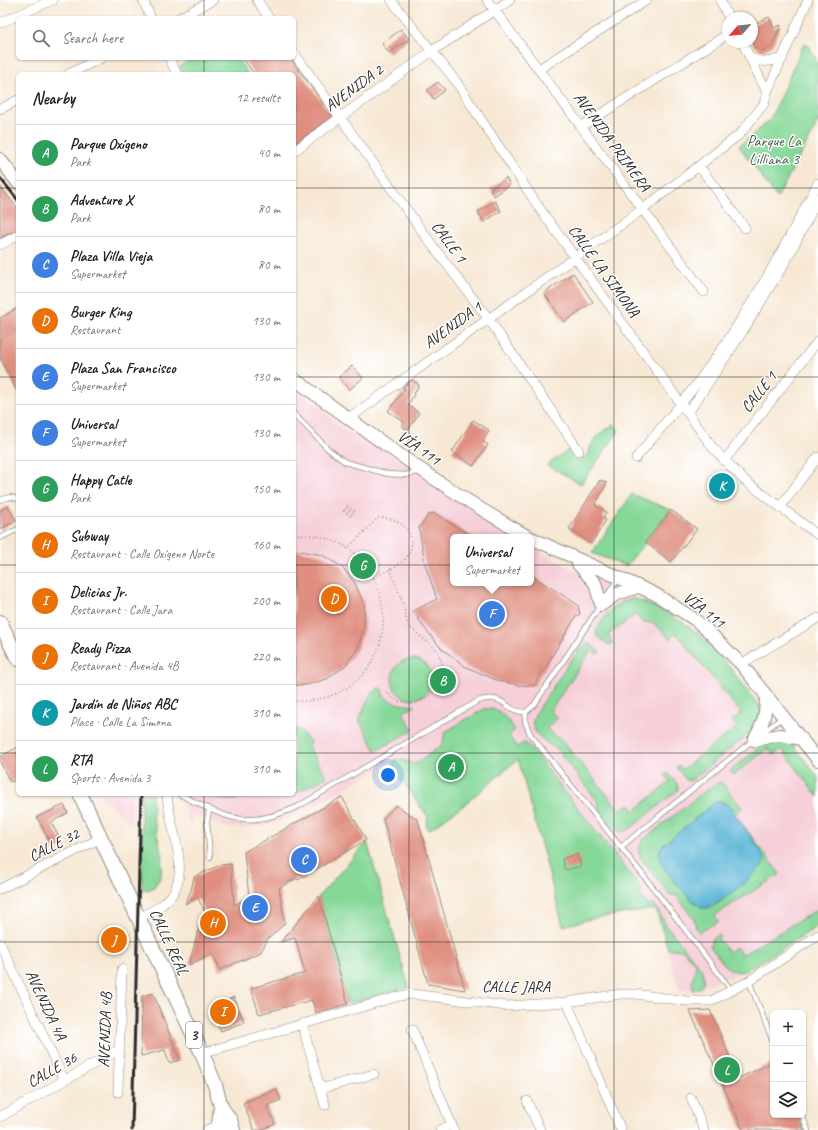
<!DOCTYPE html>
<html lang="en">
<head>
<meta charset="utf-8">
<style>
  body { margin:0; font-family:Caveat,sans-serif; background:#f6f6f6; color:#222 }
  .controls { position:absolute; right:12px; bottom:12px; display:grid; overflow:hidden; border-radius:6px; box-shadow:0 1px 3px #0004 }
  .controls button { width:36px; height:36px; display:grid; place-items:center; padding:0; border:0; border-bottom:1px solid #e0e0e0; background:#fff; color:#222; font:20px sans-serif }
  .compass { position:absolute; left:722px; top:12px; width:36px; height:36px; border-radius:50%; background:#fff; box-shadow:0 1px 3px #0004; rotate:242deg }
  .you { position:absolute; left:388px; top:775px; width:14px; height:14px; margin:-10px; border:3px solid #fff; border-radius:50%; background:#1a73e8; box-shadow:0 0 0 6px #1a73e833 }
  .badge { display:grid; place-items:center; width:26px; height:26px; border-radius:50%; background:#d93025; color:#fff; font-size:13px; font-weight:700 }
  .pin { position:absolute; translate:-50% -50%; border:2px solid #fff; box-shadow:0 1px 4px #0006 }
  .popup { position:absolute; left:450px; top:534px; width:84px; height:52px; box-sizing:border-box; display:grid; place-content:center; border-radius:6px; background:#fff; filter:drop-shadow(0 1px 3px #0005); font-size:13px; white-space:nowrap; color:#767676 }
  .popup b { font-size:15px; color:#222 }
  .popup::after { content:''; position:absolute; left:50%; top:100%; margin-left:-8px; border:8px solid transparent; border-top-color:#fff }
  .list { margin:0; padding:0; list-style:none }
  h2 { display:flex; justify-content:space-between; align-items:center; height:52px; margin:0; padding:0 16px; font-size:17px }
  h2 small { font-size:13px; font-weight:400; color:#767676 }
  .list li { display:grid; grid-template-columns:26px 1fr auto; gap:12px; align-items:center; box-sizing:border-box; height:56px; padding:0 16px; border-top:1px solid #e0e0e0 }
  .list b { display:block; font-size:15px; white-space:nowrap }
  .list p { margin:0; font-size:13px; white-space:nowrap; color:#767676 }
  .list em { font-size:13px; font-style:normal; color:#767676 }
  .icon { flex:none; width:22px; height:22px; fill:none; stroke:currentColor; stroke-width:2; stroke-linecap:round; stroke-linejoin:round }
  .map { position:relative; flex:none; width:818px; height:1130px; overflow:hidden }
  .search { position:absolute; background:#fff; box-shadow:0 1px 3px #0004; left:16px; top:16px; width:280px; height:44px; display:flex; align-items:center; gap:10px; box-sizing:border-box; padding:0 14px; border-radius:6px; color:#767676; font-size:15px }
  .panel { position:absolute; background:#fff; box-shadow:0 1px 3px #0004; left:16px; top:72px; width:280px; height:724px; border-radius:6px }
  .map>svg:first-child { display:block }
  .built { fill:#f6cfd8 }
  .green { fill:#86d899; stroke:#588262; fill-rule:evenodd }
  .water { fill:#58b4d6; stroke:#427080 }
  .building { fill:#df8e7f }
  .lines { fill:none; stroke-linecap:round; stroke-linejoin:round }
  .service-casing { stroke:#918a80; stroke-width:6 }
  .minor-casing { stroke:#918a80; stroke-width:10 }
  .secondary-casing { stroke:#918a80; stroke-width:14 }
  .primary-casing { stroke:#918a80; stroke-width:16 }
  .path { stroke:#918a80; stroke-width:1.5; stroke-dasharray:1 3; stroke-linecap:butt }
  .service { stroke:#fff; stroke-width:4.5 }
  .minor { stroke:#fff; stroke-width:9 }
  .secondary { stroke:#fff; stroke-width:12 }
  .primary { stroke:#fff; stroke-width:14 }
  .rail { stroke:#2b2b2b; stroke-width:3 }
  .grid { fill:none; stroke:#2b2b2b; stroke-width:1; stroke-opacity:0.55 }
  .labels { text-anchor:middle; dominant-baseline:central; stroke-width:3; stroke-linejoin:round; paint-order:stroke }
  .shield { fill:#fff; stroke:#6b6b6b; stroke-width:1 }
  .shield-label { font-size:15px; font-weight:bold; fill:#2b2b2b }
  .street-label { font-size:16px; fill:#2b2b2b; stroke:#fff }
  .park-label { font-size:16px; fill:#465f4c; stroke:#fff }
</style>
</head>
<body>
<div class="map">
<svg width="818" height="1130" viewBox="0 0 818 1130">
  <rect width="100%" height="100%" fill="#fff"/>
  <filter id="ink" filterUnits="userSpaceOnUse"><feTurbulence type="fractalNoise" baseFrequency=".025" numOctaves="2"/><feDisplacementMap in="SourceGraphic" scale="8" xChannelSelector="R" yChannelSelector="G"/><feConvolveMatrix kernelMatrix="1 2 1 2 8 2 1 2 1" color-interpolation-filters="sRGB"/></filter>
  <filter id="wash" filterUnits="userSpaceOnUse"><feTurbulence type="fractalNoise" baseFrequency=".012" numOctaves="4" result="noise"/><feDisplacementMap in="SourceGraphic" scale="16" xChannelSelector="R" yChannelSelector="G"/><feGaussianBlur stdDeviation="0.9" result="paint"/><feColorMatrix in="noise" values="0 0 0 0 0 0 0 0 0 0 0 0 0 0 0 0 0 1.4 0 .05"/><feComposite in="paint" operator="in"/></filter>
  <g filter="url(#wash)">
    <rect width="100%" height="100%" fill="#f7e8d4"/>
    <path class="built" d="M294,389L315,403L345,431L382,448L512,537H453V583H531V547L584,575L660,609L689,627L722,657L818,777V926L746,971L697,989L679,990L656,909L595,918L563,926L523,743L518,747L509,736L442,745L416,764L397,759L288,819L263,826L240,828L225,827L196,815L191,818L189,824L181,794H294Z
      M99,794H133L132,824L101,798Z"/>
    <path class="green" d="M804,43L811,49L818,65V122L777,198L739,146L770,120Z
      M194,58H237L248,74H183L180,66Z
      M614,424L619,431L581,484L547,465L570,449L579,461L589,454C590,438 602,433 614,424Z
      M632,494L671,510L626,566L592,553Z
      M633,598C652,606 671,614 688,626C717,647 738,679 760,707L763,714L754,730L690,781L686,780L676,767L679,765L683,769L737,727L732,721L741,713L676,633L670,639L654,623L642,622L636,614L608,635L613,643L609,645L596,635V631C606,614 614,602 633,598Z
      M586,643L590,644L600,652L597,654L591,650L550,711L558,718L547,728L556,738L558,736L620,810L629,804L634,811L670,782L665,775L668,773L678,785V790L630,829L622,832L616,830L599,810V803L556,748C548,746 535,734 533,726C532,721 534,717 536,713L570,661Z
      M392 679a20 20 0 1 1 40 0a20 20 0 1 1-40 0Z
      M378,688L382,689C383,704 403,704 415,706L403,712L413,730L376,751L359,720L369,697Z
      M484,709C499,706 506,718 514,728V731L509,736L517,747L523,743L527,744L642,889V891L639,894L649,906L652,904L655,905L668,928L701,968C704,975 705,980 701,987L693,990L692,983L696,965L683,950L668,949L656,909L595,918L563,926L518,759L464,805L429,830L426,825L428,817L395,771L393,762L397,759L416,764L442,745L445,732Z
      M294,728L301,731L311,743L307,745L327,777L294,794Z
      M768,740L790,741L818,777V797L782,749L773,755L768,748L734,775L730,771Z
      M720,782L723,784L742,808L735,814L780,874L715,915L718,922L699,932L696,928L694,919L676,895H670L640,857C638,850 639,845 644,839L709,788ZM718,801L725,803L735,810L733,812L762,854C752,866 719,915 702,907C690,902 668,863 659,850L662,846L714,803Z
      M141,794H152L153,817L162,856L161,877L153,888L142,891Z
      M207,794H251C236,802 223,802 207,794Z
      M367,842L409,988L399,989L348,1004L319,896Z
      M818,909V926L746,971C728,975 720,959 710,946L712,939L718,935L720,936L718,939L729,952L736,947L742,955Z"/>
    <path class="water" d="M718,801L731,806L735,810L733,812L760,849L765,861C760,872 714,911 703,908C693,905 665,872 661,863C659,857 659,852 662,846L714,803Z"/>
    <g id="blocks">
      <path class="building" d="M769,17L774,28L781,25L772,46L761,51L754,46L752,42V25Z
        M401,29L409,39L389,53L382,44Z
        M243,58H290L332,116L294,144V74H254Z
        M438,82L445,90L434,99L427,90Z
        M506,178L510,185L494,196L490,189Z
        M0,186L18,209V229L0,238Z
        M495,201L501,211L484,222L478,212Z
        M573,273L593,302L564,322L544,293Z
        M18,308V393L0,358V318Z
        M352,366L363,378L349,390L339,377Z
        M412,380L419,385L408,405L419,413L408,430L402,426L404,422L388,411L405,389L403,387Z
        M473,420L489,430L483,442L488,445L473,466L452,452Z
        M721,475L733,484L723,497L711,488Z
        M600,480L607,483L595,505L606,512L603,518L606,520L591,544L569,529Z
        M8,506L16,521L0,529V510Z
        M671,510L697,529L671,562L645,542Z
        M434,513L473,537H453V583H531V575L578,605L580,614L575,618L534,686L518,685L499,681L466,667L441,648L426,630L413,611L437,599L425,564L419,528L429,514Z
        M294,551H300L322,555L341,566L355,583L364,604V627L358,648L345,666L327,679L306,685H294Z
        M18,747V779L10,782L0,762V757Z
        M342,797L366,840L298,880L297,878L279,888L285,923L267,940L261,952L220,970L213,953L189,965L200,923L208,918L198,898L185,904L191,890L194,877L220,865L231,864L234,905L249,897L244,852Z
        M64,805L68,813L51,822L64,847L54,851L37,817Z
        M396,805L418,820L465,990L428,984L383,819Z
        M577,854L581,866L565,870L562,859Z
        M319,896L348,1004L316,1013L312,1000L259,1014L251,988L305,973L295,938L281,942Z
        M117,929L125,943L110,951L103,937Z
        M153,993L180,1060L169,1063L165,1050L141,1056L142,996Z
        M234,997L244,1022L221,1031L211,1008Z
        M710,1010L739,1078L773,1062V1115H797L804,1130H743L690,1011Z
        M276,1089L281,1100L267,1106L275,1124L261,1130H254L243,1103Z"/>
    </g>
  </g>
  <g filter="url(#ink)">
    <use href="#blocks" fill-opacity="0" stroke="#918a80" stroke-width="1"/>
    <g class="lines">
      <g class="service-casing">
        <path id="service" d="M294,414L328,449L345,462L388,474L406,475L421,471
          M0,500L10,497L18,499
          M0,538L18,529
          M607,596L618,579
          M526,712L525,721L530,734L651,885L732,991
          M762,733L783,717
          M179,794C228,819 246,830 299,806L478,701C506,692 505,713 526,712L534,705L600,606
          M209,810L207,822L210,857
          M621,847L753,740
          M749,981L773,1042
          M802,1115L808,1130"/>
      </g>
      <g class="minor-casing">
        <path id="minor" d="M143,0L151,18
          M257,0L269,18
          M391,0L455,80L540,209L713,448L744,480L818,535
          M487,0L704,292
          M720,0L729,18
          M179,18L213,0
          M0,23L53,0
          M742,42L767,92
          M294,53L432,245L488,318L579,451
          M169,58L177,74
          M750,58C762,63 771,62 783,58
          M539,69L647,0
          M69,74L101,58
          M0,109L18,100
          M582,126L728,34
          M294,151L432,51L510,0
          M699,166L745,228
          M0,245L18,235
          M688,413L741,334L787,259L818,199
          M349,418L643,209L740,134L764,104L767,92L808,0
          M636,458C655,435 674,413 692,390C742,326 781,254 818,183
          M724,461L818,341
          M780,507L818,457
          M741,664L818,618
          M0,889L101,838
          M139,918C150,912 166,905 173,893C190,867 168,823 167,794
          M0,943L64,1080
          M567,1002L621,1130
          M302,1024L325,1105
          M412,1029L454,1130
          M202,1053L400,996L412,994L507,1006L567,1002L621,994H635L687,1001H711L749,981L818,935
          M320,1089L374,1074
          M118,1092L122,969
          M691,1098L704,1130
          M527,1101L540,1130
          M0,1117L120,1049
          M207,1130L223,1122
          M440,1130L452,1125"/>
      </g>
      <g class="secondary-casing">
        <path id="secondary" d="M0,159L18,183
          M294,379C371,434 447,492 529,537
          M531,538L655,594L694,619L707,630L741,664L818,760
          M578,564L595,583L601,605
          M601,605L615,595L637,587
          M754,740L780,735L802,739
          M754,740C763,725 766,714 766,696"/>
      </g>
      <g class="primary-casing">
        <path id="primary" d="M0,622L18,659
          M80,794L202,1053L215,1085L221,1107L230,1120L233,1130
          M221,1107L219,1124L221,1130"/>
      </g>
      <path class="path" d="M347,506L355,511
        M346,508L354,513
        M344,510L352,515
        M343,511L351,517
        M294,535C409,528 417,704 294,701
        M347,549L378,518C398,515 420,534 408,555C402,566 385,572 374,577
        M295,674L294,684L296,683
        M386,692L397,701L411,703L417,702L429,696L438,687L442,675V663L437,650L408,626L403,604L390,568
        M204,794L212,798"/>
      <use href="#service" class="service"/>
      <use href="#minor" class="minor"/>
      <use href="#secondary" class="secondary"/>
      <use href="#primary" class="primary"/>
      <path class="rail" d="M0,178L18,200
        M132,1130L141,794"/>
    </g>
  </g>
  <path class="grid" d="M204,0V18M409,0V1130M614,0V1130M204,58V74M0,188H18M294,188H818M0,377H18M294,377H818M0,565H18M294,565H818M0,753H18M294,753H818M204,794V1130M0,942H818"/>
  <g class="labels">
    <rect class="shield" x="186" y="1022" width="16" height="26" rx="3"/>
    <g class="shield-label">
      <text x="194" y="1035">3</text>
    </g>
    <g class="street-label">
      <text transform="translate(354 88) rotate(-36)">AVENIDA 2</text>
      <text transform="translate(612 142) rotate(54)">AVENIDA PRIMERA</text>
      <text transform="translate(449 242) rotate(53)">CALLE 1</text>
      <text transform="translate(604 271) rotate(54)">CALLE LA SIMONA</text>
      <text transform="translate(453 325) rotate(-36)">AVENIDA 1</text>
      <text transform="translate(759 392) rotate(-52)">CALLE 1</text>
      <text transform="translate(419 448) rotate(35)">VÍA 111</text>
      <text transform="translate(704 610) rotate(38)">VÍA 111</text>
      <text transform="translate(54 845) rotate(-27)">CALLE 32</text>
      <text transform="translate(169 942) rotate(65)">CALLE REAL</text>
      <text x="516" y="987">CALLE JARA</text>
      <text transform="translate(46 1005) rotate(65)">AVENIDA 4A</text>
      <text transform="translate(105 1030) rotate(-88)">AVENIDA 4B</text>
      <text transform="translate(52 1070) rotate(-30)">CALLE 36</text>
    </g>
    <g class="park-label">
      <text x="774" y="141">Parque La<tspan x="774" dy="18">Lilliana 3</tspan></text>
    </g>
  </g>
</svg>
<div class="controls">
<button>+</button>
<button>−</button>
<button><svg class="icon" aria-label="layers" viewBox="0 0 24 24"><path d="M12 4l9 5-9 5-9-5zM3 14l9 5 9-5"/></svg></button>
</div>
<svg class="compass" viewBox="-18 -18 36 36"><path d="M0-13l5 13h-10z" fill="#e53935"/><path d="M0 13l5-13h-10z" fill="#767676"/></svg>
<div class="you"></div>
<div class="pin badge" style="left:451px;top:767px;background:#2e9e5b">A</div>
<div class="pin badge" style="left:443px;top:681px;background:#2e9e5b">B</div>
<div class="pin badge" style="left:304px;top:860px;background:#3f7fe0">C</div>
<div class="pin badge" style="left:334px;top:599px;background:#e8710a">D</div>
<div class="pin badge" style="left:255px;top:908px;background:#3f7fe0">E</div>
<div class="pin badge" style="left:492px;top:614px;background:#3f7fe0">F</div>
<div class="popup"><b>Universal</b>Supermarket</div>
<div class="pin badge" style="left:363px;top:566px;background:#2e9e5b">G</div>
<div class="pin badge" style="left:213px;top:923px;background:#e8710a">H</div>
<div class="pin badge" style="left:223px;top:1012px;background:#e8710a">I</div>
<div class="pin badge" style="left:114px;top:940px;background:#e8710a">J</div>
<div class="pin badge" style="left:722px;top:486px;background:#0f9aa8">K</div>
<div class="pin badge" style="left:727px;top:1070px;background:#2e9e5b">L</div>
<div class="search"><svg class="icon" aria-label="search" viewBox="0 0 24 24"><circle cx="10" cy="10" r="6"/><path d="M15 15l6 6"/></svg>Search here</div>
<section class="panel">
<h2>Nearby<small>12 results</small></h2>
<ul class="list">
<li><span class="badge" style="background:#2e9e5b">A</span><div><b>Parque Oxígeno</b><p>Park</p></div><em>40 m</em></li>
<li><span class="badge" style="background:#2e9e5b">B</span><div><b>Adventure X</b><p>Park</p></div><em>80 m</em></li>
<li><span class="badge" style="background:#3f7fe0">C</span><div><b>Plaza Villa Vieja</b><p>Supermarket</p></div><em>80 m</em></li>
<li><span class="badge" style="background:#e8710a">D</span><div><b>Burger King</b><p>Restaurant</p></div><em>130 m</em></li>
<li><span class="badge" style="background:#3f7fe0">E</span><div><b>Plaza San Francisco</b><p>Supermarket</p></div><em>130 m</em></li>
<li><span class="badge" style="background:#3f7fe0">F</span><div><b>Universal</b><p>Supermarket</p></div><em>130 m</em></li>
<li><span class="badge" style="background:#2e9e5b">G</span><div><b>Happy Catle</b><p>Park</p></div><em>150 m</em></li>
<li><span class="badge" style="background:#e8710a">H</span><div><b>Subway</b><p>Restaurant · Calle Oxígeno Norte</p></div><em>160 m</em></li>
<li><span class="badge" style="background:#e8710a">I</span><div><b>Delicias Jr.</b><p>Restaurant · Calle Jara</p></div><em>200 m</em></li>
<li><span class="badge" style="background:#e8710a">J</span><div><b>Ready Pizza</b><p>Restaurant · Avenida 4B</p></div><em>220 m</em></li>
<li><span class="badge" style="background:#0f9aa8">K</span><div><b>Jardín de Niños ABC</b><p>Place · Calle La Simona</p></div><em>310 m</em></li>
<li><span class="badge" style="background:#2e9e5b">L</span><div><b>RTA</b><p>Sports · Avenida 3</p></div><em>310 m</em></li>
</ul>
</section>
</div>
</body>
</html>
